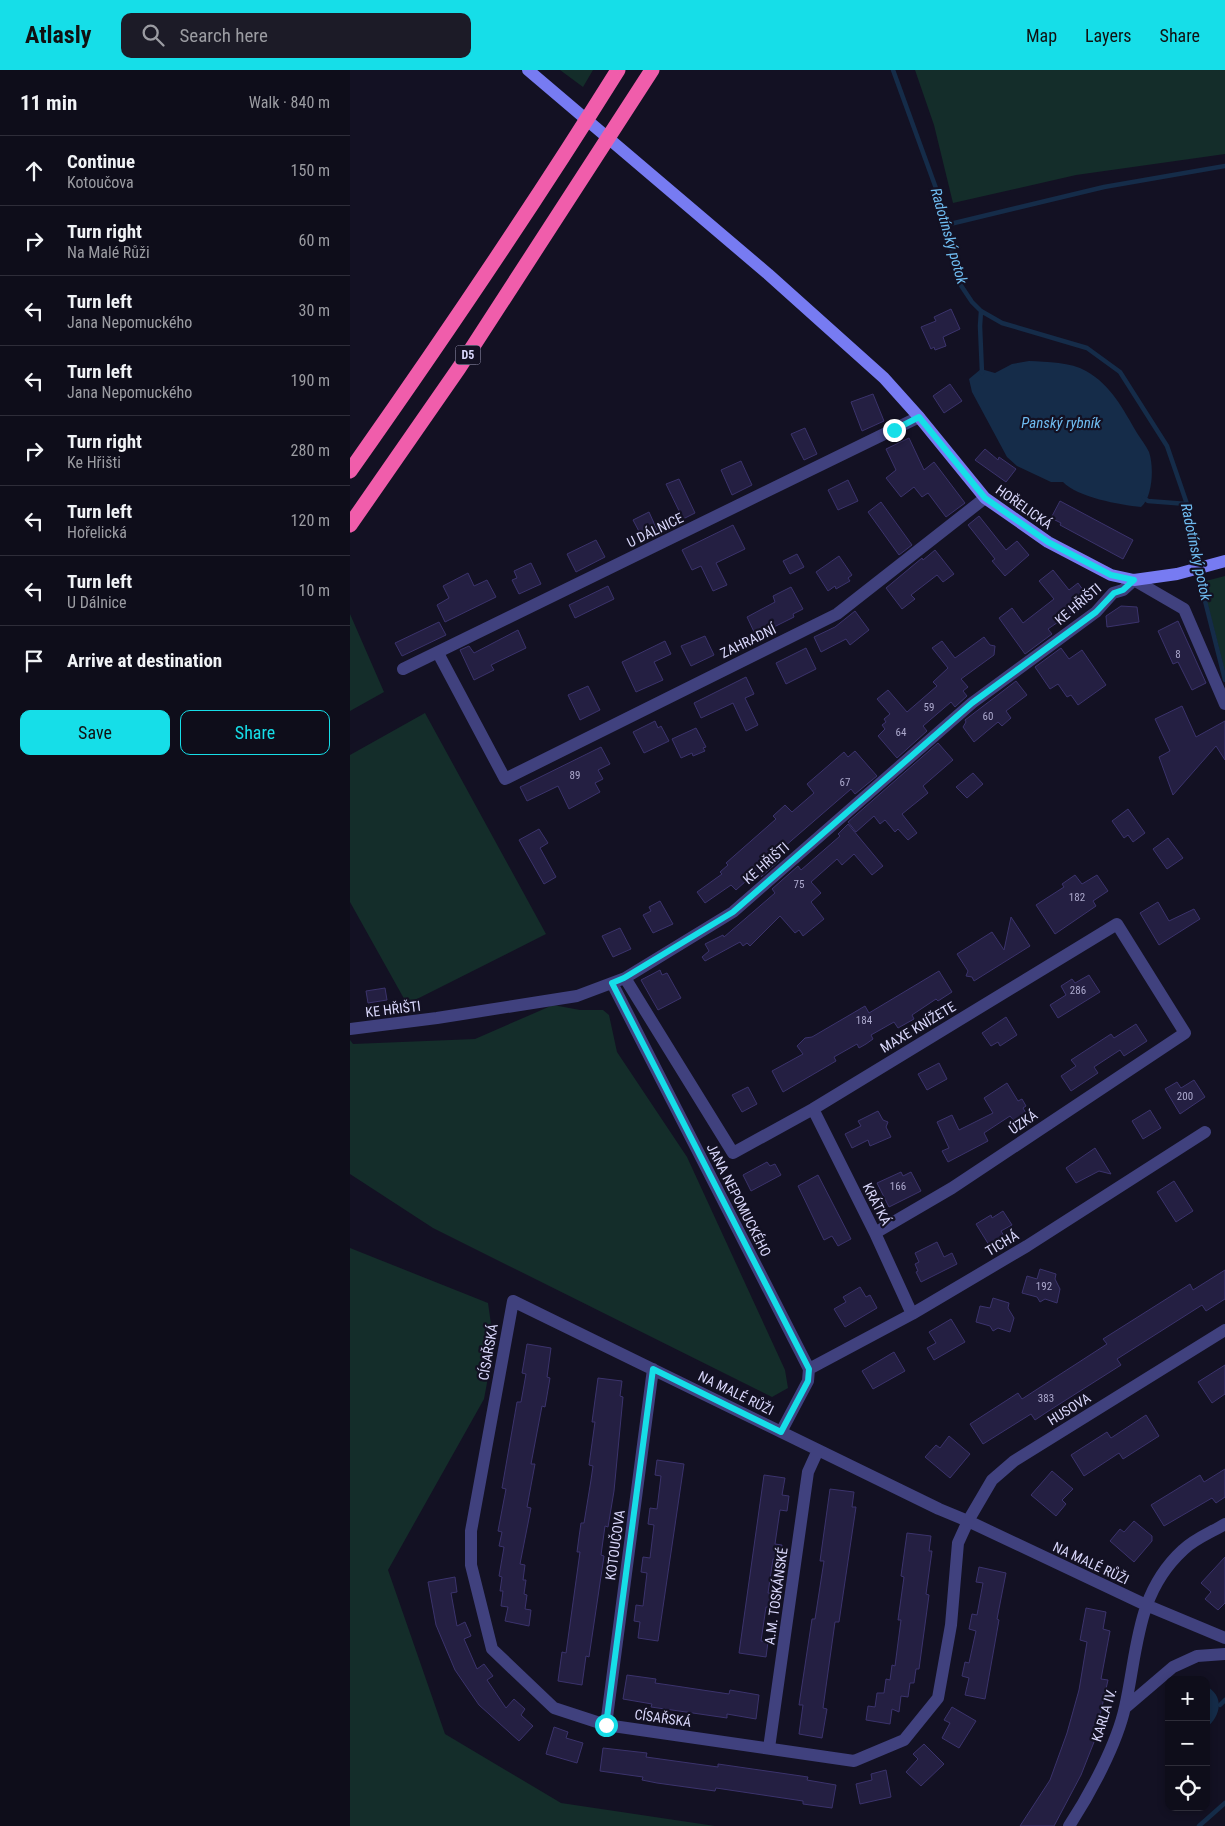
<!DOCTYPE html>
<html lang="en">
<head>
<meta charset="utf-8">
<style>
  body { margin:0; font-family:"Roboto Condensed",sans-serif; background:#1c1b27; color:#f1f3f6 }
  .controls { position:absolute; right:15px; bottom:15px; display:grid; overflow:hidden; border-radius:10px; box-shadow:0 2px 8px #0003 }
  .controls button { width:45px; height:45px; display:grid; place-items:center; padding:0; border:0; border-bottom:1px solid #2e2d39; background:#0e0d1a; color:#f1f3f6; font:25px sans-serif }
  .stop { position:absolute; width:15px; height:15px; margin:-11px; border:4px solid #16dee8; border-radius:50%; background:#fff }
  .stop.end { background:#16dee8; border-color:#fff; box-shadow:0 1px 5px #0008 }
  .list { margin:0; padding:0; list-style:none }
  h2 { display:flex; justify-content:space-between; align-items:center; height:65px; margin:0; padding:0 20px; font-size:21px }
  h2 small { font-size:16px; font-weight:400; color:#9b9ca2 }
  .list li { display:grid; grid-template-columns:32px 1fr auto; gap:15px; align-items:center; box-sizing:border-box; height:70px; padding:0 20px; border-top:1px solid #2e2d39 }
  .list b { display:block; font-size:19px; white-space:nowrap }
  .list p { margin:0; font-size:16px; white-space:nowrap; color:#9b9ca2 }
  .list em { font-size:16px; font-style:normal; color:#9b9ca2 }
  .actions { display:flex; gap:10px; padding:15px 20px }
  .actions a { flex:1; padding:11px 0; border:1px solid #16dee8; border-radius:10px; text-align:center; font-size:18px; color:#16dee8 }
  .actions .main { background:#16dee8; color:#111 }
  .icon { flex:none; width:28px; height:28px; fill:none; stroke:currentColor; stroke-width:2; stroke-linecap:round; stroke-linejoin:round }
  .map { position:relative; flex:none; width:875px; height:1756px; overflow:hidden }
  header { display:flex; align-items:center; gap:30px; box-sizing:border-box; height:70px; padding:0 25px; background:#16dee8; color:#111 }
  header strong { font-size:24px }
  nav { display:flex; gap:28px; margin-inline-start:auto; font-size:18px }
  .search { width:350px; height:45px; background:#1c1b27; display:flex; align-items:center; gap:12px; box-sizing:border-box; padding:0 18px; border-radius:10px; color:#9b9ca2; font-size:19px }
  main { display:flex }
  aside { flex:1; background:#0e0d1a }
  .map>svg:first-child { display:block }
  .green { fill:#142d2a }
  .water { fill:#152c49 }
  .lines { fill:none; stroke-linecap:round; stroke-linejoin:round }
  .stream { stroke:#152c49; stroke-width:4.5 }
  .building { fill:#241f42; stroke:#3b336c }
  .street { stroke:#40417e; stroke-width:12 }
  .secondary { stroke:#777bf2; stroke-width:12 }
  .highway { stroke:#f05dab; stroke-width:15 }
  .route { stroke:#16dee8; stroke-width:6 }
  .labels { text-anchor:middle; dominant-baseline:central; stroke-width:4.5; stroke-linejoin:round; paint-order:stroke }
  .number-label { font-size:11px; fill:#aca9cd }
  .shield { fill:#131123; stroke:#9e9cba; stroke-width:1 }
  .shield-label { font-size:12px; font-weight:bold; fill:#d9d7fb }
  .street-label { font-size:14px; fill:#d9d7fb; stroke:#131123 }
  .water-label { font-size:15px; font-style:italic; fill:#6fbcf1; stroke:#131123 }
</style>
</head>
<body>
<header>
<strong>Atlasly</strong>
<div class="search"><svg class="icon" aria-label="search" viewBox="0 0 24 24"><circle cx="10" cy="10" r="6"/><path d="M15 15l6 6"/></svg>Search here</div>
<nav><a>Map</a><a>Layers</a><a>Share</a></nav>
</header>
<main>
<aside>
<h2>11 min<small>Walk · 840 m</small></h2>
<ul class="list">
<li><svg class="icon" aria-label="ahead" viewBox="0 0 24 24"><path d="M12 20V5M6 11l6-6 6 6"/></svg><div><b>Continue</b><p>Kotoučova</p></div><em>150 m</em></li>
<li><svg class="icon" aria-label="right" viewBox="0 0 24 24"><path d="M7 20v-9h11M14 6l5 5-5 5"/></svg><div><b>Turn right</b><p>Na Malé Růži</p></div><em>60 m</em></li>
<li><svg class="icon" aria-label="left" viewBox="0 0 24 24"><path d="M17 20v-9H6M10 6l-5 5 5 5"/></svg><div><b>Turn left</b><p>Jana Nepomuckého</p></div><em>30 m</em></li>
<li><svg class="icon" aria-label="left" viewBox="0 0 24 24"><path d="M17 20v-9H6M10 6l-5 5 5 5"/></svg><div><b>Turn left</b><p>Jana Nepomuckého</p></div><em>190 m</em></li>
<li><svg class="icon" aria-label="right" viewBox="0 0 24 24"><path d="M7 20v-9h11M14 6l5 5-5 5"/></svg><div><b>Turn right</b><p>Ke Hřišti</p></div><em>280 m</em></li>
<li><svg class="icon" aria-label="left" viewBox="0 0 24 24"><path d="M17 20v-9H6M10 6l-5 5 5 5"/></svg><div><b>Turn left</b><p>Hořelická</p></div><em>120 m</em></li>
<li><svg class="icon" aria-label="left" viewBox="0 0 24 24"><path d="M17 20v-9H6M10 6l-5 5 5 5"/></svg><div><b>Turn left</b><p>U Dálnice</p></div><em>10 m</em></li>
<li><svg class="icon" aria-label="arrive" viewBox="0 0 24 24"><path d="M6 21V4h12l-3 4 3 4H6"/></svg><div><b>Arrive at destination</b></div></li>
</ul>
<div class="actions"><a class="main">Save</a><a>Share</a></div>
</aside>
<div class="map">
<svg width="875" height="1756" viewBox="0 0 875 1756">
  <rect width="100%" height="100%" fill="#131123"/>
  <path class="green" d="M210,0H243L233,17Z
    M565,0H875V84L726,105L603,133L584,55Z
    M875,506V602L852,512Z
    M0,544L34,622L0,641Z
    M75,643L196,864L57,934L0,832V685Z
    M203,935L230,940H253L259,945L267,982L337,1087L435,1300L438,1318L422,1327L83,1158L0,1104V970L3,974L125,969Z
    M0,1178L138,1233L144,1275L134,1329L38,1500L95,1664L211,1733L365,1756H0Z"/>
  <path class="water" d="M679,291C697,292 721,292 736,301C761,315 773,339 787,363C791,369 796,376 799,382C804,396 803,427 791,437C770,435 727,427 713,412H701L667,396L657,387L622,322L619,309L631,299L645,303L662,294Z
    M856,1616C875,1626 871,1646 856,1658Z"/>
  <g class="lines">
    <path class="stream" d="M543,0L587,121L610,214L622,232L631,241L652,253L737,278L770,302L817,376L837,434L851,515L875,610
      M596,155L754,117L875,96
      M631,241L630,256L632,303
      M794,428L798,431L837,434
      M870,1635L875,1630
      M849,1756L875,1733"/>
  </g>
  <path class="building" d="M601,239L610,259L593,267L596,276L585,280L584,277L581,279L571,257L586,251L584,247Z
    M600,314L612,331L594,343L583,326Z
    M523,324L534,351L512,361L501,332Z
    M455,358L467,384L454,390L441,364Z
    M559,368L574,400L584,392L615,433L596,447L578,423L572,427L564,417L551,427L536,408L546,400L536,379Z
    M635,379L648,390L649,387L666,399L656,412L625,390Z
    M391,391L402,415L382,425L371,400Z
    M329,409L345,443L333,449L316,414Z
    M498,410L508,431L488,440L478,420Z
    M710,431L783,470L773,489L710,455L711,453L701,448Z
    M531,432L562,475L549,485L518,442Z
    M299,442L308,462L293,469L283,450Z
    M629,446L656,480L667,471L679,485L655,506L642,491L645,489L618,455Z
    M383,455L395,479L366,493L377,515L363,521L351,496L342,500L332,480Z
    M246,470L255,487L226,502L217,484Z
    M585,480L604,504L593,512L587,505L561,525L565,529L552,539L536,518L572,488L573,490Z
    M447,484L454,497L440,504L433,491Z
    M489,486L502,505L498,508L500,511L486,519L485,516L478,521L466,502Z
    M181,493L191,514L169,524L162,510L167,508L164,501Z
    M703,500L719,520L728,513L740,530L698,559L702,564L675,584L649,548L662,538L673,553L704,529L689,511Z
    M118,503L124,516L137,510L146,527L95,552L87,535L99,528L93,516Z
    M258,516L264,529L225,548L219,535Z
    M441,517L453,539L443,544L444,547L406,566L397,547L425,532L423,526Z
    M771,536L787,537L789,552L757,557L756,546Z
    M505,541L519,560L500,575L496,569L471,582L464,567L485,557Z
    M828,551L856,613L842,620L828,592L823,594L808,561Z
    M89,552L96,565L52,586L45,573Z
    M168,560L176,578L141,595L144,600L124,610L110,580L119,576L124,583Z
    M355,566L364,585L341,596L331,576Z
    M634,567L640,575L645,576L644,585L611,609L618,617L613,621L617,626L605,637L601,632L573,656L577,661L547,688L528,666L535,659L532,655L536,652L534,649L540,644L527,629L538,620L557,642L587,616L583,612L598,598L582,578L592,571L605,588Z
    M315,571L321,584L304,592L313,610L286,622L272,592Z
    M456,578L466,599L436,614L426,593Z
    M711,578L719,589L732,580L756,615L728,635L721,625L717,627L708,614L700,619L685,597Z
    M396,607L404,624L395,628L408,655L396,661L383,633L351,648L344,633Z
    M666,611L677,625L656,641L661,648L652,656L648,652L624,672L613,657L616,652L615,650Z
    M238,616L250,640L230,650L218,625Z
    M832,636L846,667L875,651V690L866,676L823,725L809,687L820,681L805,649Z
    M305,651L308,658L311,656L319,671L294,683L283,662Z
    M346,658L356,677L353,678L355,681L343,686L342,683L331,688L322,669Z
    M588,673L603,690L573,716L578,723L552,744L567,763L558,770L548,759L545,762L535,750L530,754L524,746L506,762L498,752Z
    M251,677L260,694L248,700L253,709L245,713L250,722L219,739L208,716L177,731L170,717Z
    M505,681L527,706L505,724L501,719L427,783L431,789L411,807L406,802L386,820L381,815L355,833L347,822L372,804L370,802L378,795L376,793L426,749L423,746L435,735L442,742L464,723L457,714L494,682L498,687Z
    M623,703L633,714L617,728L606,717Z
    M778,739L795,763L783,772L778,765L774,768L762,751Z
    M498,754L533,796L522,805L504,784L492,795L487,789L461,812L471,823L461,832L474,849L453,866L449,860L445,863L430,846L400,876L397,873L393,876L390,872L355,891L352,887L359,881L355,874L373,865L374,867L425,823L422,819L448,796L451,800L490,766L488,764Z
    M189,759L198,773L190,778L206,807L194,814L169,770Z
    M818,768L833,788L817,799L803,779Z
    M725,805L732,814L747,805L758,821L743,831L746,836L705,864L686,835L714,817L712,814Z
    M310,831L323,854L303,863L293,845L301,841L299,837Z
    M808,832L819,851L844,839L850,849L809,875L790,843Z
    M661,847L680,876L624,911L622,907L616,906L618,901L607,884L642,862L654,880Z
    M270,858L281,879L263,887L252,866Z
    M310,900L312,905L317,903L331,928L308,940L291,910Z
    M589,901L602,922L588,931L586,929L562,945L564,949L548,958L544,952L521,965L523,969L516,974L509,978L507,974L484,987L486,991L433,1022L422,1001L453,984L447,976L455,968L462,967L515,936L519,943Z
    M739,905L750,922L708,948L700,935L716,925L711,916L722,909L725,913Z
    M35,918L37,930L18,933L16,921Z
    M656,947L667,965L650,976L648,972L641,976L632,963Z
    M786,954L797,971L774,986L770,980L744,997L748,1003L721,1021L711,1006L726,996L721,990L761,964L764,968Z
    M589,993L597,1009L577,1020L568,1004Z
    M844,1010L855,1027L830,1044L815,1019L827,1012L831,1018Z
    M657,1013L668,1031L672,1029L676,1036L673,1038L677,1045L665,1052L660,1046L634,1063L638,1071L598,1092L592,1081L599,1078L587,1052L602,1045L609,1060L643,1043L634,1028Z
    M398,1017L407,1034L392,1042L382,1025Z
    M800,1040L811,1058L793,1069L782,1051Z
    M528,1041L533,1050L538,1052L536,1057L541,1067L520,1076L518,1070L502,1078L495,1064L511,1056L508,1051Z
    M745,1078L761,1104L749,1101L726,1113L716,1098Z
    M417,1092L420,1096L425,1094L431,1105L401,1121L393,1105Z
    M551,1102L553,1106L561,1102L571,1121L539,1137L527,1113Z
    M468,1105L501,1169L488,1176L482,1166L474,1170L448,1116Z
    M824,1111L843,1141L826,1152L807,1122Z
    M653,1141L662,1155L651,1161L654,1166L639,1175L626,1154L641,1145L642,1148Z
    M587,1172L594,1187L602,1183L607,1194L571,1212L566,1202L568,1201L565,1194L569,1192L565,1183Z
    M690,1199L706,1204L705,1209L710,1219L707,1233L695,1229L690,1232L687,1227L672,1223L677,1206L687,1209Z
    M875,1200V1229L856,1241L852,1235L767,1289L771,1295L697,1342L685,1350L681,1344L633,1374L620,1354L668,1323L672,1329L757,1274L753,1269L840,1214L843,1220Z
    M510,1217L516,1227L520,1225L527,1238L495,1257L484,1239L496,1232L493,1227Z
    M643,1228L659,1233L658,1238L664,1248L660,1262L648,1258L643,1261L640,1256L626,1252L630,1236L640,1238Z
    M601,1249L615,1272L584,1290L577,1278L586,1273L579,1262Z
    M177,1274L201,1278L197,1307L200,1308L195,1337L192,1336L181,1394H185L177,1437L181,1438L170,1494L175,1495L173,1510H176L174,1524L177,1525L175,1539L181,1540L179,1556L155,1551L158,1537L151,1536L153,1521H150L152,1507L149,1506L154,1477L149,1476L152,1462L148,1461L156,1419L152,1418L167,1332H171L176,1304L172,1303Z
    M544,1282L555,1301L523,1319L512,1301Z
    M875,1295V1324L862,1333L848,1312Z
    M248,1308L272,1311L270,1326L273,1327L264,1421L258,1457L255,1456L251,1485L254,1486L239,1587L236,1586L232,1615L208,1611L212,1582L216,1583L230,1482H227L229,1467L231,1453H234L241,1410L243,1396L239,1395L245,1352H242Z
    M796,1345L809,1366L773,1389L769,1383L734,1406L721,1385L757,1362L761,1368Z
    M599,1366L620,1384L600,1408L575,1387L586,1375L590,1378Z
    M307,1390L334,1394L308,1571L288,1568L290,1552L284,1551L286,1535L293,1536L297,1503L291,1502L293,1487L300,1488L304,1455L298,1454L300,1438L307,1439L311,1406L305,1405Z
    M875,1399V1427L866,1433L862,1428L814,1456L801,1435L850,1405L854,1412Z
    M702,1401L723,1419L712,1430L716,1434L706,1446L681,1425Z
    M414,1405L435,1408L432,1425L439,1426L437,1441L430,1440L425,1474L432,1475L430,1490L423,1489L418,1523H425L423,1538L416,1537L411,1571L418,1572L416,1587L389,1583Z
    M480,1419L504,1422L502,1437H506L489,1552H485L473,1638L477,1639L472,1668L449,1664L453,1635H449L462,1549H465L474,1491H470Z
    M784,1451L802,1466V1471L784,1492L760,1471L770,1459L774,1462Z
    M557,1463L581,1466L579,1481H582L576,1524L579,1525L569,1599H566L564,1613H560L558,1627L551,1626L549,1642L542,1639L540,1654L516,1650L518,1636L525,1637L527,1623H534L536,1609L540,1610L542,1595L545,1596L551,1550H548L554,1507L551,1506Z
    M875,1487V1533L868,1540L855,1529L861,1522L851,1513Z
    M629,1497L656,1503L647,1549L649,1550L635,1629L615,1625L619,1608L612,1606L615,1592L619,1593L626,1561L619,1559L622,1544L627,1545L633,1513L626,1512Z
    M105,1507L107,1522L101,1523L107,1556L115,1552L121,1566L114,1569L127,1599L134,1594L143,1606L137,1610L156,1638L164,1629L175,1639L171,1645L183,1656L169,1671L129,1635L105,1600L86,1555L78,1512Z
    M736,1538L756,1542L753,1559L760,1561L751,1609L758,1610L744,1672L731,1705L704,1756H670L700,1710L717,1663L729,1620L737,1572L730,1570Z
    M277,1605L306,1609L305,1613L319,1615L379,1624L380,1620L409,1625L406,1649L377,1644V1648L336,1642L301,1637L302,1634L273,1629Z
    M602,1637L626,1651L609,1678L592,1668L600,1653L594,1650Z
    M204,1657L218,1662L216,1668L233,1673L227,1693L196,1684Z
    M574,1674L594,1694L571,1716L556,1702L568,1689L563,1684Z
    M253,1678L297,1683L296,1687L368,1697V1694L458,1707L457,1710L486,1715L482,1738L453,1734V1731L366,1718L365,1721L307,1713L292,1710L293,1707L250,1701Z
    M536,1700L541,1727L510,1734L506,1714L522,1710L521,1704Z"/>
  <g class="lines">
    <path class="street" d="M88,583L155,709L487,544L635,428
      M53,599L569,347
      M275,908L383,1083L463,1039L767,854L835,963L602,1118L525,1163
      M262,913L459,1299L458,1311L431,1362
      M0,959L87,948L227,926L275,908L383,842L622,633L746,542L763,523L773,520L784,510L834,539L875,634
      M463,1039L525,1163L562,1244
      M875,1260L664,1391L642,1410L618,1451L608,1473L601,1555L588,1628L554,1670L504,1691L256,1655L204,1638L142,1579L121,1495V1461L163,1231L589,1439L618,1451L796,1535L875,1568
      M459,1299L562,1244L677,1176L855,1062
      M775,1638L823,1597L847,1586L875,1584
      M256,1655L303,1299
      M419,1678L458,1402L468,1380
      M719,1756C740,1724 767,1674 775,1637C788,1579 786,1523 833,1480C844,1469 862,1462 875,1454"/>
    <path class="secondary" d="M178,0L418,204L534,308L569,347L635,428L698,472L761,505L784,510L827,504L875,491"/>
    <path class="highway" d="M0,401C93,269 183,136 268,0
      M0,455L109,298L302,0"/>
  </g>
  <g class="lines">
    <path class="route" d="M256,1655L303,1299L431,1362L458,1311L459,1299L262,913L274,908L383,842L622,633L746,542L764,523L773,520L784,510L761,505L698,472L635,428L569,347L544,360"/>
  </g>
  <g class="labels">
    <g class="number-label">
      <text x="828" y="584">8</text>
      <text x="579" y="637">59</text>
      <text x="638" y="646">60</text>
      <text x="551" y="662">64</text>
      <text x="225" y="705">89</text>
      <text x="495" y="712">67</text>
      <text x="449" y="814">75</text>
      <text x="727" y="827">182</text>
      <text x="728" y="920">286</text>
      <text x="514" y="950">184</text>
      <text x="835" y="1026">200</text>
      <text x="548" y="1116">166</text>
      <text x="694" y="1216">192</text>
      <text x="696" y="1328">383</text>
    </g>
    <rect class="shield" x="105.5" y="275.5" width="25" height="19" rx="4"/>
    <g class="shield-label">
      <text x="118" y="285">D5</text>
    </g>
    <g class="street-label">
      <text transform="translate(674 437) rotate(35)">HOŘELICKÁ</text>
      <text transform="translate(305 460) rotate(-26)">U DÁLNICE</text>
      <text transform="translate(728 534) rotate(-40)">KE HŘIŠTI</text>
      <text transform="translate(398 571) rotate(-26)">ZAHRADNÍ</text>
      <text transform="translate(416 793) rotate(-41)">KE HŘIŠTI</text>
      <text transform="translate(43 939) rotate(-7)">KE HŘIŠTI</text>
      <text transform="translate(568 957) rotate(-31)">MAXE KNÍŽETE</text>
      <text transform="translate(673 1052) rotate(-34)">ÚZKÁ</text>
      <text transform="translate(389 1130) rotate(63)">JANA NEPOMUCKÉHO</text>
      <text transform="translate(527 1134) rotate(63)">KRÁTKÁ</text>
      <text transform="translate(652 1173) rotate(-31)">TICHÁ</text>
      <text transform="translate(138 1282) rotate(-80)">CÍSAŘSKÁ</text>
      <text transform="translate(386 1323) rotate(26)">NA MALÉ RŮŽI</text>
      <text transform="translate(719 1339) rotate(-32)">HUSOVA</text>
      <text transform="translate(265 1475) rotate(-82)">KOTOUČOVA</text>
      <text transform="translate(741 1493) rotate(25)">NA MALÉ RŮŽI</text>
      <text transform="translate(426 1526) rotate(-82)">A.M. TOSKÁNSKÉ</text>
      <text transform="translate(754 1645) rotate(-73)">KARLA IV.</text>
      <text transform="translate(313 1648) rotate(8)">CÍSAŘSKÁ</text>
    </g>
    <g class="water-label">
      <text transform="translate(599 166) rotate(74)">Radotínský potok</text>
      <text x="711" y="353">Panský rybník</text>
      <text transform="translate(846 482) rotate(78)">Radotínský potok</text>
    </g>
  </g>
</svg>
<div class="controls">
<button>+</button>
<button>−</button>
<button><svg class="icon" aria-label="locate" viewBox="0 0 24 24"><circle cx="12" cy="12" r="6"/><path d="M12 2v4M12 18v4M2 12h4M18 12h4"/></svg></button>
</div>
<div class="stop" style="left:256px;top:1655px"></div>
<div class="stop end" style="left:544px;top:360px"></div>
</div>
</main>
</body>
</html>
